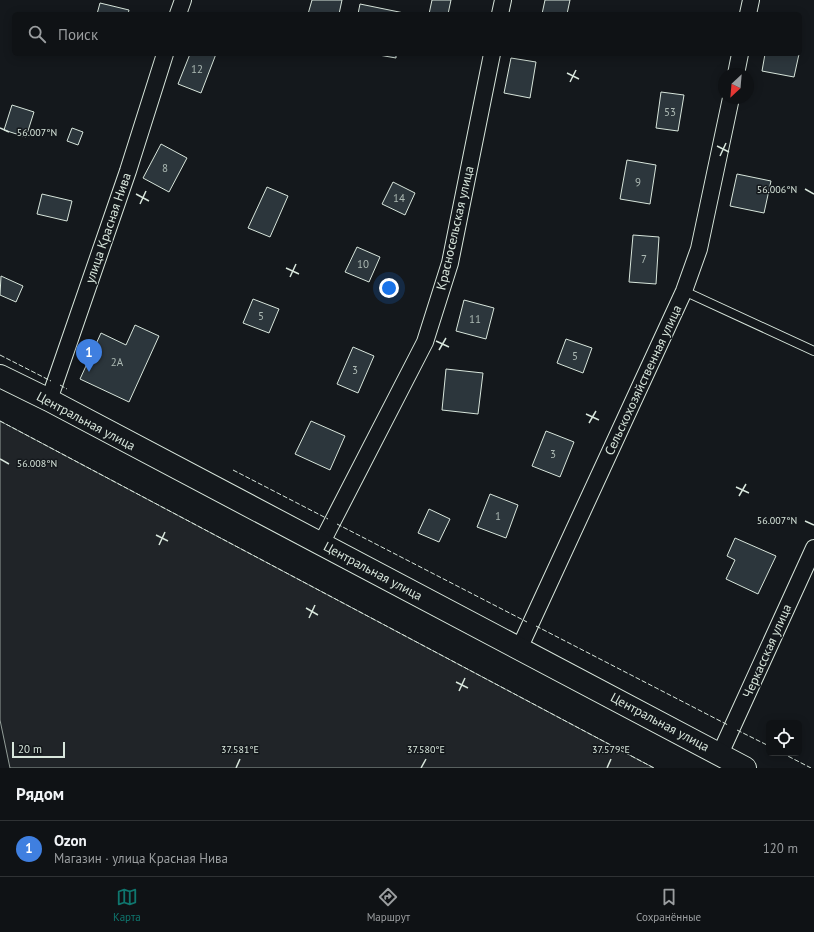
<!DOCTYPE html>
<html lang="ru">
<head>
<meta charset="utf-8">
<style>
  body { margin:0; font-family:"PT Sans",sans-serif; background:#1d2022; color:#f1f3f6 }
  .controls { position:absolute; right:12px; bottom:12px; display:grid; overflow:hidden; border-radius:6px; box-shadow:0 2px 10px #0003 }
  .controls button { width:36px; height:36px; display:grid; place-items:center; padding:0; border:0; border-bottom:1px solid #2f3234; background:#0f1215; color:#f1f3f6; font:20px sans-serif }
  .compass { position:absolute; left:718px; top:68px; width:36px; height:36px; border-radius:50%; background:#0f1215; box-shadow:0 2px 10px #0003; rotate:206deg }
  .scale { position:absolute; left:12px; bottom:10px; width:53px; box-sizing:border-box; padding-left:4px; border:2px solid #d8e6dc; border-top:0; font-size:11px; line-height:14px; white-space:nowrap; color:#d8e6dc; -webkit-text-stroke:3px #14181c; paint-order:stroke }
  .you { position:absolute; left:389px; top:288px; width:14px; height:14px; margin:-10px; border:3px solid #fff; border-radius:50%; background:#1a73e8; box-shadow:0 0 0 6px #1a73e833 }
  .badge { display:grid; place-items:center; width:26px; height:26px; border-radius:50%; background:#0f766e; color:#fff; font-size:13px; font-weight:700 }
  .pin { position:absolute; translate:-50% -33px; filter:drop-shadow(0 1px 2px #0008) }
  .pin::after { content:''; position:absolute; top:21px; width:14px; height:12px; background:inherit; clip-path:polygon(0 0,100% 0,50% 100%) }
  .list { margin:0; padding:0; list-style:none }
  h2 { display:flex; justify-content:space-between; align-items:center; height:52px; margin:0; padding:0 16px; font-size:17px }
  h2 small { font-size:13px; font-weight:400; color:#9b9ea0 }
  .list li { display:grid; grid-template-columns:26px 1fr auto; gap:12px; align-items:center; box-sizing:border-box; height:56px; padding:0 16px; border-top:1px solid #2f3234 }
  .list b { display:block; font-size:15px; white-space:nowrap }
  .list p { margin:0; font-size:13px; white-space:nowrap; color:#9b9ea0 }
  .list em { font-size:13px; font-style:normal; color:#9b9ea0 }
  .icon { flex:none; width:22px; height:22px; fill:none; stroke:currentColor; stroke-width:2; stroke-linecap:round; stroke-linejoin:round }
  .map { position:relative; flex:none; width:814px; height:768px; overflow:hidden }
  .search { position:absolute; background:#0f1215; box-shadow:0 2px 10px #0003; left:12px; right:12px; top:12px; height:44px; display:flex; align-items:center; gap:10px; box-sizing:border-box; padding:0 14px; border-radius:6px; color:#9b9ea0; font-size:15px }
  .sheet { height:108px; background:#0f1215 }
  nav { display:flex; justify-content:space-around; align-items:center; box-sizing:border-box; height:56px; border-top:1px solid #2f3234; background:#0f1215; font-size:11px; color:#9b9ea0 }
  nav a { display:grid; justify-items:center; gap:2px }
  nav .on { color:#0f766e }
  .map>svg:first-child { display:block }
  .green { fill:#202428; stroke:#939e99 }
  .building { fill:#2c363c; stroke:#d8e6dc }
  .lines { fill:none; stroke-linecap:round; stroke-linejoin:round }
  .lane-casing { stroke:#d8e6dc; stroke-width:10 }
  .street-casing { stroke:#d8e6dc; stroke-width:18 }
  .secondary-casing { stroke:#d8e6dc; stroke-width:24 }
  .lane { stroke:#14181c; stroke-width:8 }
  .street { stroke:#14181c; stroke-width:16 }
  .secondary { stroke:#14181c; stroke-width:22 }
  .fence { stroke:#d8e6dc; stroke-width:1; stroke-dasharray:5 2; stroke-linecap:butt }
  .ticks { fill:none; stroke:#d8e6dc; stroke-width:1.5 }
  .labels { text-anchor:middle; dominant-baseline:central; stroke-width:3; stroke-linejoin:round; paint-order:stroke }
  .number-label { font-size:11px; fill:#adbab4 }
  .street-label { font-size:13px; fill:#d8e6dc; stroke:#14181c }
  .ticks-label { font-size:10px; text-anchor:middle; fill:#d8e6dc; stroke:#14181c; stroke-width:3; stroke-linejoin:round; paint-order:stroke }
</style>
</head>
<body>
<div class="map">
<svg width="814" height="768" viewBox="0 0 814 768">
  <rect width="100%" height="100%" fill="#14181c"/>
  <path class="green" d="M0,421L654,768H10L0,720Z"/>
  <path class="building" d="M312,0H342L339,14H308Z
    M432,0H451L448,14H429Z
    M545,0H570L567,14H542Z
    M100,3L129,10L128,14H97Z
    M360,4L404,13V14H358Z
    M190,54H216L201,93L178,84Z
    M373,54H396V58Z
    M765,54H799L794,77L762,71Z
    M511,58L536,62L530,98L504,93Z
    M661,92L684,95L678,131L656,128Z
    M12,105L34,112L26,137L4,130Z
    M72,128L83,132L78,145L67,141Z
    M161,144L187,158L169,192L143,178Z
    M627,160L656,165L650,204L620,199Z
    M737,174L771,181L764,213L730,206Z
    M393,182L415,193L405,215L382,204Z
    M267,187L288,196L270,237L248,228Z
    M42,194L72,201L67,221L37,214Z
    M633,235L659,237L656,284L629,282Z
    M357,247L380,257L369,282L345,272Z
    M1,276L23,286L16,302L0,295Z
    M253,299L279,309L269,333L243,323Z
    M464,300L494,308L486,339L456,331Z
    M135,325L159,336L129,402L80,379L101,333L126,345Z
    M566,339L592,348L583,373L557,363Z
    M353,347L374,356L358,393L337,384Z
    M446,369L483,373L478,414L442,410Z
    M311,421L345,436L330,470L295,454Z
    M546,431L574,442L560,477L532,466Z
    M490,494L518,505L506,538L477,527Z
    M429,509L450,519L439,542L418,533Z
    M735,538L776,556L758,594L726,579L735,560L727,556Z"/>
  <g class="lines">
    <g class="lane-casing">
      <path id="lane" d="M684,291L814,351"/>
    </g>
    <g class="street-casing">
      <path id="street" d="M178,14L183,0
        M500,14L503,0
        M748,14L751,0
        M736,74L740,54
        M49,400L128,171L165,54
        M321,544L425,342L450,263L492,54
        M519,649L684,291L699,249L731,98
        M720,754L814,548"/>
    </g>
    <g class="secondary-casing">
      <path id="secondary" d="M0,376L49,400L745,768"/>
    </g>
    <use href="#lane" class="lane"/>
    <use href="#street" class="street"/>
    <use href="#secondary" class="secondary"/>
    <path class="fence" d="M0,355L51,381
      M60,385L67,389
      M0,421L654,768
      M233,470L328,519
      M337,524L527,622
      M536,626L728,725
      M737,730L769,746
      M782,753L811,768"/>
  </g>
  <path class="ticks" d="M567,73L579,79M570,82L576,70M0,128L9,132M717,146L729,152M720,156L726,143M805,189L814,194M136,194L149,201M140,204L146,191M286,268L299,274M290,277L296,264M436,341L449,347M439,350L446,338M586,414L599,420M589,423L596,411M0,459L9,464M736,487L749,493M739,496L746,484M805,521L814,525M156,535L168,541M159,545L165,532M306,608L318,615M309,618L315,605M456,682L468,688M459,691L465,678M236,768L240,759M421,768L426,759M607,768L611,759"/>
  <g class="labels">
    <g class="number-label">
      <text x="197" y="69">12</text>
      <text x="670" y="112">53</text>
      <text x="165" y="168">8</text>
      <text x="638" y="182">9</text>
      <text x="399" y="198">14</text>
      <text x="644" y="259">7</text>
      <text x="363" y="264">10</text>
      <text x="261" y="316">5</text>
      <text x="475" y="319">11</text>
      <text x="575" y="356">5</text>
      <text x="117" y="362">2А</text>
      <text x="355" y="370">3</text>
      <text x="553" y="454">3</text>
      <text x="498" y="516">1</text>
    </g>
    <g class="street-label">
      <text transform="translate(108 228) rotate(-71)">улица Красная Нива</text>
      <text transform="translate(455 228) rotate(-77)">Красносельская улица</text>
      <text transform="translate(643 380) rotate(-65)">Сельскохозяйственная улица</text>
      <text transform="translate(86 421) rotate(28)">Центральная улица</text>
      <text transform="translate(373 571) rotate(28)">Центральная улица</text>
      <text transform="translate(767 651) rotate(-66)">Черкасская улица</text>
      <text transform="translate(660 722) rotate(28)">Центральная улица</text>
    </g>
  </g>
  <g class="ticks-label">
    <text x="37" y="136">56.007°N</text>
    <text x="777" y="193">56.006°N</text>
    <text x="37" y="467">56.008°N</text>
    <text x="777" y="524">56.007°N</text>
    <text x="240" y="753">37.581°E</text>
    <text x="426" y="753">37.580°E</text>
    <text x="611" y="753">37.579°E</text>
  </g>
</svg>
<div class="controls">
<button><svg class="icon" aria-label="locate" viewBox="0 0 24 24"><circle cx="12" cy="12" r="6"/><path d="M12 2v4M12 18v4M2 12h4M18 12h4"/></svg></button>
</div>
<svg class="compass" viewBox="-18 -18 36 36"><path d="M0-13l5 13h-10z" fill="#e53935"/><path d="M0 13l5-13h-10z" fill="#9b9ea0"/></svg>
<div class="scale">20 m</div>
<div class="you"></div>
<div class="pin badge" style="left:89px;top:372px;background:#3f7fe0">1</div>
<div class="search"><svg class="icon" aria-label="search" viewBox="0 0 24 24"><circle cx="10" cy="10" r="6"/><path d="M15 15l6 6"/></svg>Поиск</div>
</div>
<section class="sheet">
<h2>Рядом<small></small></h2>
<ul class="list">
<li><span class="badge" style="background:#3f7fe0">1</span><div><b>Ozon</b><p>Магазин · улица Красная Нива</p></div><em>120 m</em></li>
</ul>
</section>
<nav>
<a class="on"><svg class="icon" aria-label="map" viewBox="0 0 24 24"><path d="M3 6l6-2 6 2 6-2v14l-6 2-6-2-6 2zM9 4v14M15 6v14"/></svg>Карта</a>
<a><svg class="icon" aria-label="directions" viewBox="0 0 24 24"><path d="M12 3l9 9-9 9-9-9zM9 14v-3h6M13 9l2 2-2 2"/></svg>Маршрут</a>
<a><svg class="icon" aria-label="saved" viewBox="0 0 24 24"><path d="M7 4h10v16l-5-4-5 4z"/></svg>Сохранённые</a>
</nav>
</body>
</html>
